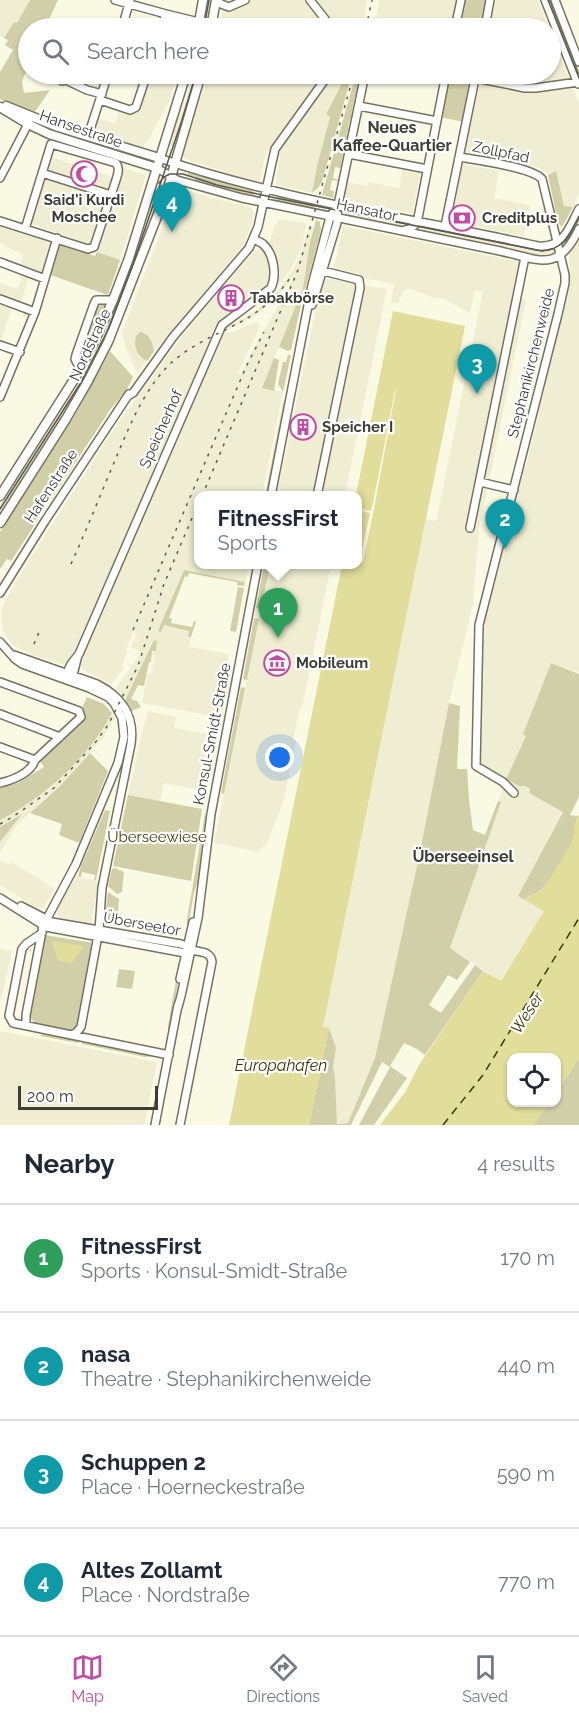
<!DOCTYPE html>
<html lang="en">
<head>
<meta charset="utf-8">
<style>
  body { margin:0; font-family:Raleway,sans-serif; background:#f2f2f3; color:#1f2937 }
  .controls { position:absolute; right:18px; bottom:18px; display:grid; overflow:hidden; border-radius:12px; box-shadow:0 2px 4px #0004 }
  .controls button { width:54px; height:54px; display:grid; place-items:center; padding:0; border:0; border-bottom:2px solid #e0e1e3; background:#fff; color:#1f2937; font:30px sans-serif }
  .scale { position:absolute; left:18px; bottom:15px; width:140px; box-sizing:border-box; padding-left:6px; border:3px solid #3d3d35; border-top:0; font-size:16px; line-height:21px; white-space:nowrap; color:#3d3d35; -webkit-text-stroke:4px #fff; paint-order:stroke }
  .you { position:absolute; left:280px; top:758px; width:21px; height:21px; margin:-15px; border:4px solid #fff; border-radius:50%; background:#1a73e8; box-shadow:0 0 0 9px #1a73e833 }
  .badge { display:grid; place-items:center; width:39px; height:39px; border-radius:50%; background:#c14ca3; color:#fff; font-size:20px; font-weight:700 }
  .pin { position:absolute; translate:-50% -50px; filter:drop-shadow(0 2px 3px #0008) }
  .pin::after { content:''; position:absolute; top:32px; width:21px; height:18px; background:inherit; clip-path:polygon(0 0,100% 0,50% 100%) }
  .popup { position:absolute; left:194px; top:491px; width:168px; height:78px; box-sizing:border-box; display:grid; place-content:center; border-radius:12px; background:#fff; filter:drop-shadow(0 2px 4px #0005); font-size:20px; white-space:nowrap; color:#747a83 }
  .popup b { font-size:22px; color:#1f2937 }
  .popup::after { content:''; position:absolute; left:50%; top:100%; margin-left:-12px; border:12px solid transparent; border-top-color:#fff }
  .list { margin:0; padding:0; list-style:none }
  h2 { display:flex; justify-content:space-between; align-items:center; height:78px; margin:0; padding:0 24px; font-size:26px }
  h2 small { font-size:20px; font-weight:400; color:#747a83 }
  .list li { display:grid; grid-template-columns:39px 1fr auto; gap:18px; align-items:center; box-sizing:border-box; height:108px; padding:0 24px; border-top:2px solid #e0e1e3 }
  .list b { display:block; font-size:22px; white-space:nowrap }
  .list p { margin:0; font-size:20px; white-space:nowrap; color:#747a83 }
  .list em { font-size:20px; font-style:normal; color:#747a83 }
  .icon { flex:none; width:33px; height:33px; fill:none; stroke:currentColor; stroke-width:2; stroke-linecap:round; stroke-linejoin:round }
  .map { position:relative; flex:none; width:579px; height:1125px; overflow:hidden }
  .search { position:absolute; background:#fff; box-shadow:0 2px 4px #0004; left:18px; right:18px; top:18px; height:66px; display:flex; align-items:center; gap:15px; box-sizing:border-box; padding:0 21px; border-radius:33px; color:#747a83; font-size:22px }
  .sheet { height:510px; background:#fff }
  nav { display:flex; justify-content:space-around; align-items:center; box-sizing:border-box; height:84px; border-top:2px solid #e0e1e3; background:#fff; font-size:16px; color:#747a83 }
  nav a { display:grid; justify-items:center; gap:3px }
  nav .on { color:#c14ca3 }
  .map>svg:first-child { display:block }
  .built { fill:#f0eed2; fill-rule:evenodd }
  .green { fill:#d1cfa7 }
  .water { fill:#e1dd9b }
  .pier { fill:#faf9e4 }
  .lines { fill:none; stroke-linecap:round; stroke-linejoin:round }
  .ferry { stroke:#3b3601; stroke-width:1.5; stroke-dasharray:8 6; stroke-linecap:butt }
  .minor-casing { stroke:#747360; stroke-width:10 }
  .major-casing { stroke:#747360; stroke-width:11 }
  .minor { stroke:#fff; stroke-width:7 }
  .major { stroke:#fff; stroke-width:8 }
  .tram { stroke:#5a5a50; stroke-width:1.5 }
  .rail { stroke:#5a5a50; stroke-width:1.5; stroke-dasharray:3 6; stroke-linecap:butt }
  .labels { text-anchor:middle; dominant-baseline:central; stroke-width:4.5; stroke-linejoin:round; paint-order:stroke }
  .street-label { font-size:15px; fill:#3d3d35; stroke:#fff }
  .poi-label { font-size:15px; font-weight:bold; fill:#3d3d35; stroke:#fff; text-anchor:start }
  .park-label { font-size:15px; fill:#413c08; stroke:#fff }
  .neighbourhood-label { font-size:16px; font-weight:bold; fill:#3d3d35; stroke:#fff }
  .water-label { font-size:16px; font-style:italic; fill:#3b3601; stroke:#fff }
</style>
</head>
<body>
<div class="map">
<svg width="579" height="1125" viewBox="0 0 579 1125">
  <rect width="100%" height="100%" fill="#faf9e4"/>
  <path class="built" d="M0,0H30L8,40L0,36Z
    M223,0H367L363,28H219L222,18Z
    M379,0H463L457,28H375Z
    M496,0H538L549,28H491Z
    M546,0H552L579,67V81Z
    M170,18L190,24L191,28H165L167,20Z
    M551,32L579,104V193L573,207L564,206L556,171L548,175L540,168L465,152L482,74H550Z
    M146,74H178L168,104L147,142L142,146H140L89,131L94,117L115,124L120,107H136Z
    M193,74H197L175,147L169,145L180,112H182Z
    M208,74H347L326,114L330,117L317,166L312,193L277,185L276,179L280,158L270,147L264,160L260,180L258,182L244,179L184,158L183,155Z
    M52,157L119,179L124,168L146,175L120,260L97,252L89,244L31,224L44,182L48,179L65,184L68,178L49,171Z
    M463,164L499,171L494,198L530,205L524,236L451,222Z
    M403,166L421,171L412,213L345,200L344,198L347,182L367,186L368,182L399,188Z
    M154,184L162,187L150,223L148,222L132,272L114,318L101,345L77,390L79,392L63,419L60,418L0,512V504L56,416L55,415L72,387H75L98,341Z
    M181,188L219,200L250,207L254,212L252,222L247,236L241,248L137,373L126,348L122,333L177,190Z
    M348,209L544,248H552L564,240L579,212V225L571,241L556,254L547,256H539L347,218Z
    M280,219L307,223L301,250L290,270L272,293L228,325L246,317L256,310L280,288L293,270L301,253L309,226L313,227L303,288L295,309L262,387L283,392L262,495L198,496V564L249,565L245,582L184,570L162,622L193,627L189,647L229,654L218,717L142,703L148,673L151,674L155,656L152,655L153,651H156L157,641L154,640L125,700L103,738L69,776L16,826L0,852V842L21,815L0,827V820L47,790L82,755L106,724L121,696L115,689L137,659L141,652L131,647L137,634L133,632L126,649L127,650L122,666L124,668L112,684L82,669V665L70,660L65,665L33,655L13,645L7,638L3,630L1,615L3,606L15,583L54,521L120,420L194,321L255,251L270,241L276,223ZM296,273L289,287L251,353L241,374L238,373L260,327L259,324L256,322L235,331L227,333L226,331L250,319L264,309L283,290Z
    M0,225L50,241L42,273L20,265L23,254L5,247V245L0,243Z
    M343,226L520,262V267L515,297L526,300L479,530L473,604L449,703L420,852L375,1058L348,1123L336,1124L335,1077L333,1067L336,1048L323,1028L426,519L436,521L483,292L475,290L470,313L442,298H435L410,289L404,290L398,303H391L394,284L364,278L359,274L334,268Z
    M579,237V672L551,663L523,734L526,736L506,779L530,789L529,793L563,811L518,896L545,910L500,981L450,948L501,802L498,801L504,786L472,769L475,630L516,467H526L568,289L570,272L569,254Z
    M23,275L29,277L21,302L0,294V283L17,289Z
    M329,279L387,289L345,495L277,496L315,313L324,281Z
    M0,303L12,308L1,340L0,339Z
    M270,565H331L302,708H300L293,740L296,741L284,799L268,841L259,852L214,843Z
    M148,711L176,717L174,728L214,735L206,791L164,783L160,801L128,795L140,739Z
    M0,860L10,865L12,862L55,889L43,908L38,909L0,885Z
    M76,877L99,881L91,924L60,918L57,915L58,906Z
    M0,949L12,951L1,1000L0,999Z
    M0,1031L157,1062L144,1125H0Z"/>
  <path class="green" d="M30,0H58L45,28H28V66L22,82L24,93L50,90L34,113L0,99V72L13,50L5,45L8,40L4,38L14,22L17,23Z
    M463,0H488L482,28H457Z
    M347,74H352L322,182L318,188L312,193L317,166L330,117L326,114Z
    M356,74H363L360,86H358L357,94L358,96H355L353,105L356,107L353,106L351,116L354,117V119H350L348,128L352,130L351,131L348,130L346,141L349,142V143H345L344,151L347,152V154L343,153L341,164L344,166L343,172H341V168L335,167L333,178L339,180L340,176L342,177L340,184L338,185L339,181L332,180L330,190L334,191L333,198L322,195Z
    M448,74H473L464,122L440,117Z
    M556,171L564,206L573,207L562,227L558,223L548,175Z
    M188,173L251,190L256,193H254V196H251L218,190L195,182L196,177L188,175Z
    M278,195L315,203L313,211L276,203Z
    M316,220L320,222L321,230L302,301L291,350L288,351L279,347L303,288L310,242Z
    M60,245L95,256L97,252L120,260L108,295L50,275Z
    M105,304L78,360L77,355L95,307Z
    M140,332C150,334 152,342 154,351L147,361C137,356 133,346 136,336Z
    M110,351L133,377L127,389L110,410L50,501L45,498L38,512L36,523L11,561L7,559L0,569V532L77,412Z
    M288,355H291L283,392L278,384L283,362H286Z
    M274,358L279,360L274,391L262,388Z
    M284,400L287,403L284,410L268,490L269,493L268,495L265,496Z
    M60,417L63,419L0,518V512Z
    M264,565H270L261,609L256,608Z
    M184,570L245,582L244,586L237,585V582L189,573L188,577L185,576L169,618L172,619L171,623L192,627L194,621L196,622L191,637H188L189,631L164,625L161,632L158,631Z
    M238,587L244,588L236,632L230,631Z
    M254,618L259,619L247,680L243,679Z
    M154,640L157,641L156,651H152L151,662H149L144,686L138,685L131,699L137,701L141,707L131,711L125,700Z
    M551,663L579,674V797L570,815L578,816C575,823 576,827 575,834C574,842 548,885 541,890C535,895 531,893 525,900L518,896L563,812L529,793L530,789L525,786H519L506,779L526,736L523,734Z
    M241,687L245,688L224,794L221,793Z
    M87,697L104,704L112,713C88,758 45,797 0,820V788L18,783L44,767L39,760L59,744L84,719L85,714L81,710Z
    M449,703L460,706L457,769H467L469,799L473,830L485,835L498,801L501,802L450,948L470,962L457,980L448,975L429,1005L441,1013L475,965L483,971L425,1055L417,1049L404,1043L390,1066L407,1078L374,1125H359L390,1067L382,1062L351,1125H309L329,1028L336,1048L333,1067L335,1077L337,1124L348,1123L375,1058L420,852Z
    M90,753L108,771L79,843L59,835L62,824L30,813L60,786Z
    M128,795L202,809L191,881L113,866Z
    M105,810L110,811L96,880H94L95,875L82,872L81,877H78L80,869Z
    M22,814L0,842V827Z
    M205,814H207L205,826L206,828L204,830L201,857L202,860L199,879L194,893L187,933V919Z
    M115,868L124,872L122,892L117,894L108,886L112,869Z
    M108,892L119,899L117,925L104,922V917L105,915Z
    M44,935L94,943L80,1024L70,1031C55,1032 30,1028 29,1011Z
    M179,963L180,967L174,1012L172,1014L170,1028L171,1031L168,1041V1026Z
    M119,969L135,971L132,989L116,987Z
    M45,1032L81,1040L78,1043L40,1036Z
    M83,1040L93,1042L95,1044L157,1056L145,1057L82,1044Z
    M579,1058V1125H533L549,1103L556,1102L557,1092Z"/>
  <path class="water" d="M393,311L465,326L323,1027L329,1028L309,1125H229L342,565L358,564V496L356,495Z
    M579,814V1058L557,1092L556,1058H512V1102L549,1103L533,1125H380L406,1091L419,1065L483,971L501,981L544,911L525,900L532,894L541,891L559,865L575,836L574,826Z
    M52,941L84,946L72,963L58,961Z"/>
  <path class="pier" d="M395,390H396L374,509L363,562L360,563L359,562L370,513L358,510V508L370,511L372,508Z"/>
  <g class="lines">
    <path class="ferry" d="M443,1125L483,1075L579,918"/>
    <g class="minor-casing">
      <path id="minor" d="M115,0L166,14L161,28
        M216,0L221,4L229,7L245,0
        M310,0L332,28
        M545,0L578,84
        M555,0L579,62
        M166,14L199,22
        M122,28L130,0
        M455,28L461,0
        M485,28L490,0
        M456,74L525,88H536L578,82
        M62,81L66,80L87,90L102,94
        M100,100L130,110L136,107L147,74
        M359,106L437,121
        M88,136L108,74
        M349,154L427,169
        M459,157C477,160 531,167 542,179L565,275V283L558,314L479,625L476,766L503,782L514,793
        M159,158C282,200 412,218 538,246C564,248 569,228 579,209
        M157,168L177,180L242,198L500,251C540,260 558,273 579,229
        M42,173L111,195
        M0,178L29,122
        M0,221L88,249L94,247L116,180C118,173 120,169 116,163L51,144L25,229
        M445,226L476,74
        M405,230L410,229L417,223L446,74
        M0,262L45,279
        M0,299L35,312
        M312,305L337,223L338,205L365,74
        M0,345L20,352
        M80,369L75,359L76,355L94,304L96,300H113
        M128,396L133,393L173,337L249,248L258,227L275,149L329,74
        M0,397L35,312L57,238
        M480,482L514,490
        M271,496L312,285L330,217L338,205
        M317,496L360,288L359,280L319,270
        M470,528L525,257
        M0,593L45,521L129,394
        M0,642L15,659L22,664L89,688L108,697L114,703L122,718L124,737L118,763L76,864L43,926L26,1015V1025
        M14,655L97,684C122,697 135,715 131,744L102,888L99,930L81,1027L76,1033L70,1035
        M64,679L71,664L79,654L222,325L271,288C277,275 274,254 263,244C262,243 255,240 254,239
        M72,679L78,655
        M0,682L79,711L81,717L35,760L0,747
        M0,714L60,737
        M0,783C13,780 31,773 35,760
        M0,898L46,927L185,953L189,951
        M21,906L52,922L181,944L187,946L189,948
        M42,933L26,944L22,949L9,1016L13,1023L169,1055
        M180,979L193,922
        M178,1007L181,996L198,918L211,814L258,564
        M155,1125L178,1005
        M180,1125L212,962C211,951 200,952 191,950"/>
    </g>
    <g class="major-casing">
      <path id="major" d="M198,28L203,0
        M211,28L216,0
        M6,106L58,127L159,158
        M0,107L28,124L49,134L157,168
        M0,496L75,378L94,342L113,300L129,258L186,74
        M0,523L66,419L88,381L108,342L167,191L201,74"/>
    </g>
    <use href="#minor" class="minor"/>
    <use href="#major" class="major"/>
    <path class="tram" d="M548,0L579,78
      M204,28L209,0
      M159,183L164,177L170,174H183L217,185L271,197L542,251C564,250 570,233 579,216
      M0,509L80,384L109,328L132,267L181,123L196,74"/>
    <path class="rail" d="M366,28L372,0
      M202,496L298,270L354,74
      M71,564C87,529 101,493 116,458C130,425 144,389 171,363C193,343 221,333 246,319C263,309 279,294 290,278
      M133,630L246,367L264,332
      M34,644L40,630
      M0,824L14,816L54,788L95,743L108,725L138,666L164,584L198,504"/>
  </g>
  <defs>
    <g id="mosque-ring" transform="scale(1.35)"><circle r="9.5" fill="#fff" stroke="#c14ca3" stroke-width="1.5"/><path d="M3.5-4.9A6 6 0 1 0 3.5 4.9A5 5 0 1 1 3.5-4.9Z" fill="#c14ca3"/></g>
    <g id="bank-ring" transform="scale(1.35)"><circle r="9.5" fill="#fff" stroke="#c14ca3" stroke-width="1.5"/><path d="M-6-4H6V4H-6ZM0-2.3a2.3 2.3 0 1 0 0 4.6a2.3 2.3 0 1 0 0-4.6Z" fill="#c14ca3"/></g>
    <g id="building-ring" transform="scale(1.35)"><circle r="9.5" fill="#fff" stroke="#c14ca3" stroke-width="1.5"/><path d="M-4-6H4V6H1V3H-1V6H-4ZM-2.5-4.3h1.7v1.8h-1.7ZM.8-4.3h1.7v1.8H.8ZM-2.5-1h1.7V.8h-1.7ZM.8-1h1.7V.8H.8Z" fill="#c14ca3"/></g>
    <g id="museum-ring" transform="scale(1.35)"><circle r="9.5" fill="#fff" stroke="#c14ca3" stroke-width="1.5"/><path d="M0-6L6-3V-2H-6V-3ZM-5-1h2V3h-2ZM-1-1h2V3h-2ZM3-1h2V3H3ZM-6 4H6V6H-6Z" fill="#c14ca3"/></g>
  </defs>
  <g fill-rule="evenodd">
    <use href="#mosque-ring" x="84" y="174"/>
    <use href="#bank-ring" x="462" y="218"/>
    <use href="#building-ring" x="231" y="298"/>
    <use href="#building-ring" x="303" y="427"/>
    <use href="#museum-ring" x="277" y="663"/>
  </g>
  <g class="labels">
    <g class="street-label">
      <text transform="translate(81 129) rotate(19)">Hansestraße</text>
      <text transform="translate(501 152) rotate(12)">Zollpfad</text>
      <text transform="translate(367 210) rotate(12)">Hansator</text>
      <text transform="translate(90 345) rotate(-65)">Nordstraße</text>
      <text transform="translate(531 363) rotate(-76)">Stephanikirchenweide</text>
      <text transform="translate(161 429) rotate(-66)">Speicherhof</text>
      <text transform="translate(51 486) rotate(-57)">Hafenstraße</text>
      <text transform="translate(212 734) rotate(-79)">Konsul-Smidt-Straße</text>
      <text transform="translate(142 924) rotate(10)">Überseetor</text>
    </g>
    <g class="poi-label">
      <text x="84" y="200" text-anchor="middle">Said'i Kurdi<tspan x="84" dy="17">Moschee</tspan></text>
      <text x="482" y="218">Creditplus</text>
      <text x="250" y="298">Tabakbörse</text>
      <text x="322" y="427">Speicher I</text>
      <text x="296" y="663">Mobileum</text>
    </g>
    <g class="park-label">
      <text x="157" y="837">Überseewiese</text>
    </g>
    <g class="neighbourhood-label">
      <text x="392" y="127">Neues<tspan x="392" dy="18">Kaffee-Quartier</tspan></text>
      <text x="463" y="856">Überseeinsel</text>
    </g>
    <g class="water-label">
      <text transform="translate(527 1013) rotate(-57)">Weser</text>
      <text x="281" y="1065">Europahafen</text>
    </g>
  </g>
</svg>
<div class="controls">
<button><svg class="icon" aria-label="locate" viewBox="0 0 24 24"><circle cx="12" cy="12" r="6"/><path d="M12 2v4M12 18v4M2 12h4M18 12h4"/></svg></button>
</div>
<div class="scale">200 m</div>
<div class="you"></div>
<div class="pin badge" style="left:278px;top:638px;background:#2e9e5b">1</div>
<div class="popup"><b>FitnessFirst</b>Sports</div>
<div class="pin badge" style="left:505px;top:549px;background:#0f9aa8">2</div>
<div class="pin badge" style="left:477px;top:394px;background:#0f9aa8">3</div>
<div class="pin badge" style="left:172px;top:232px;background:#0f9aa8">4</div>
<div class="search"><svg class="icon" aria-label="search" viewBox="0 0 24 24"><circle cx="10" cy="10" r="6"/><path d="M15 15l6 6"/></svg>Search here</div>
</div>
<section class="sheet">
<h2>Nearby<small>4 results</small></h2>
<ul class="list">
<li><span class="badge" style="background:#2e9e5b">1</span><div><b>FitnessFirst</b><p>Sports · Konsul-Smidt-Straße</p></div><em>170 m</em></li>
<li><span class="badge" style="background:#0f9aa8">2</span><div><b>nasa</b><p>Theatre · Stephanikirchenweide</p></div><em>440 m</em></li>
<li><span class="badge" style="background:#0f9aa8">3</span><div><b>Schuppen 2</b><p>Place · Hoerneckestraße</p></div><em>590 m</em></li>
<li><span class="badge" style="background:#0f9aa8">4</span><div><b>Altes Zollamt</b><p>Place · Nordstraße</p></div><em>770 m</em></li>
</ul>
</section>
<nav>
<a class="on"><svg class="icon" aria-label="map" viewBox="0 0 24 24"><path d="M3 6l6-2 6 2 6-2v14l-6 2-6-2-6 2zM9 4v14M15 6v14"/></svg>Map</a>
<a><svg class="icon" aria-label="directions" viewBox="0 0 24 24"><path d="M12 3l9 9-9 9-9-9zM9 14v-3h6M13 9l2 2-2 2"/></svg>Directions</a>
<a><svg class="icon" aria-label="saved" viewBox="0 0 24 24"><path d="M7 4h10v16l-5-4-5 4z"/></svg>Saved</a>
</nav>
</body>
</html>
